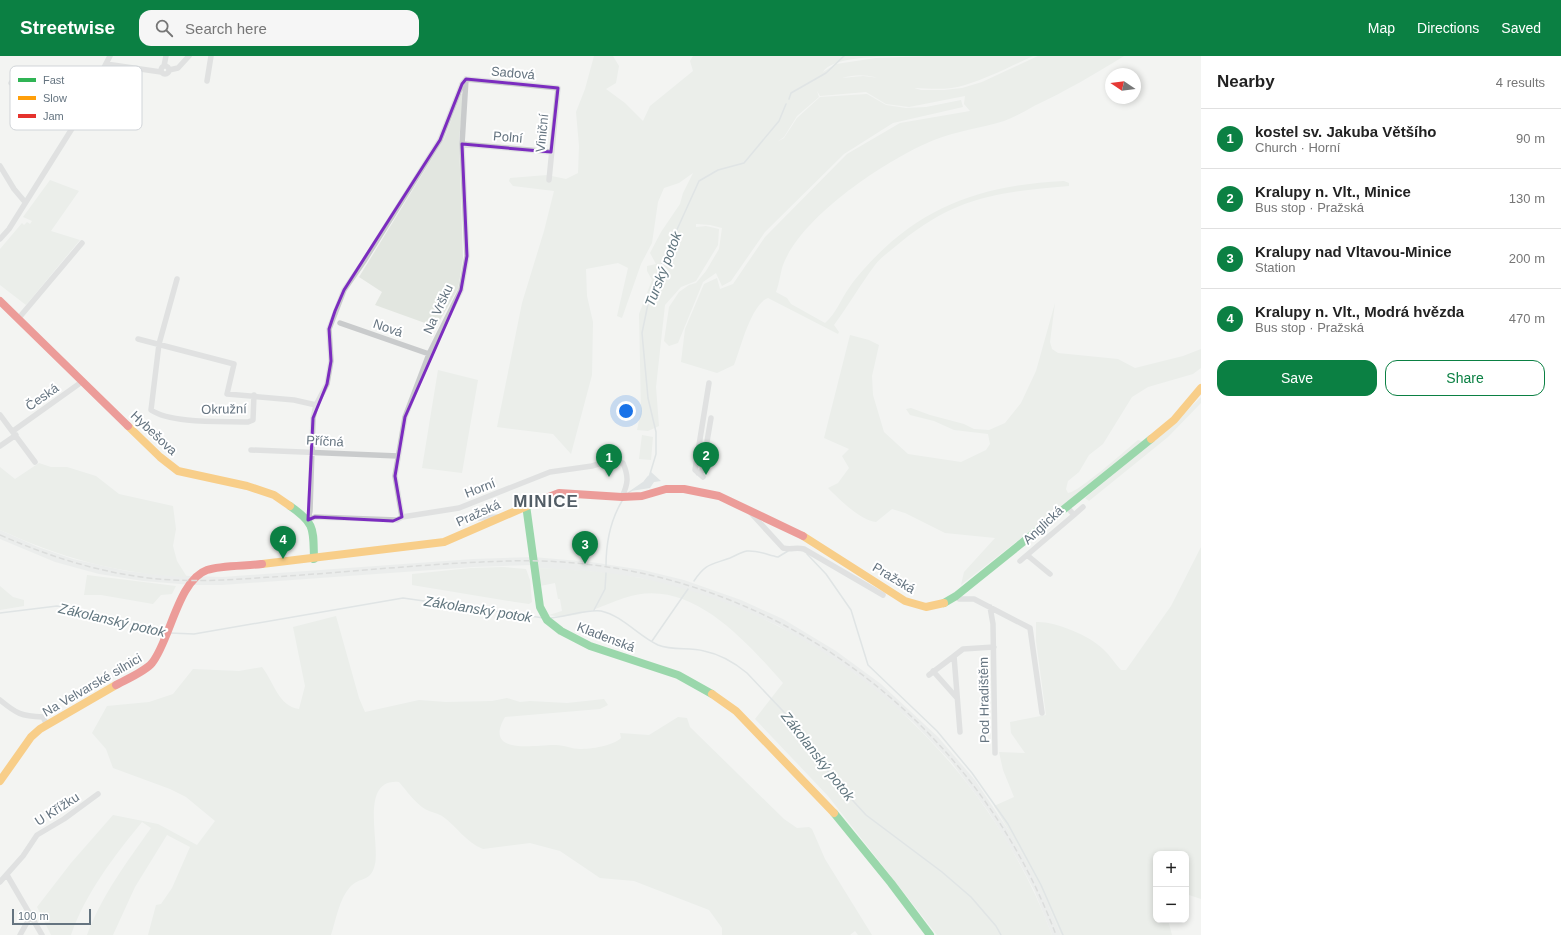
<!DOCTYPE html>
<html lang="en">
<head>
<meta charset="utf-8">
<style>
  body { margin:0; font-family:Arial,sans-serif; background:#f6f6f6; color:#222 }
  .controls { position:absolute; right:12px; bottom:12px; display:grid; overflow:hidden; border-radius:8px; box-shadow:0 2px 6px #0003 }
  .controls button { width:36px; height:36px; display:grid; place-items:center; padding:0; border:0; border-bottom:1px solid #e0e0e0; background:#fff; color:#222; font:20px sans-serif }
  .compass { position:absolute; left:1105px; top:12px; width:36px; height:36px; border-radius:50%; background:#fff; box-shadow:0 2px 6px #0003; rotate:283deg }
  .scale { position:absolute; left:12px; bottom:10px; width:79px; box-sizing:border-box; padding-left:4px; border:2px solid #657480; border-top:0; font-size:11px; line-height:14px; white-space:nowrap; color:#657480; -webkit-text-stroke:3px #fff; paint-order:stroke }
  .you { position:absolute; left:626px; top:355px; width:14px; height:14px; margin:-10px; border:3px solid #fff; border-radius:50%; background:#1a73e8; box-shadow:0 0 0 6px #1a73e833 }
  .badge { display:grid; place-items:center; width:26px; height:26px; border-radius:50%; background:#0b8043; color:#fff; font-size:13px; font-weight:700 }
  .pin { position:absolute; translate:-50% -33px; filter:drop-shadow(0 1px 2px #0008) }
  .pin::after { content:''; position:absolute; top:21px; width:14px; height:12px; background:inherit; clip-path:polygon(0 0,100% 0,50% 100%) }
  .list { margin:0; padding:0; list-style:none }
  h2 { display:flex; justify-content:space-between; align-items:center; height:52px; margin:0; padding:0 16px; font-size:17px }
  h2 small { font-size:13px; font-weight:400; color:#767676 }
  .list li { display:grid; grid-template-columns:26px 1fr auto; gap:12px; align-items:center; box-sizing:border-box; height:60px; padding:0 16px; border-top:1px solid #e0e0e0 }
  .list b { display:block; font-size:15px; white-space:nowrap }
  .list p { margin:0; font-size:13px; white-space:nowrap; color:#767676 }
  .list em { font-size:13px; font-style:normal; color:#767676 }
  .actions { display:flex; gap:8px; padding:12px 16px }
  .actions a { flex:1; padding:9px 0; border:1px solid #0b8043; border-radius:12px; text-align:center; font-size:14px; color:#0b8043 }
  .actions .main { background:#0b8043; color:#fff }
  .icon { flex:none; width:22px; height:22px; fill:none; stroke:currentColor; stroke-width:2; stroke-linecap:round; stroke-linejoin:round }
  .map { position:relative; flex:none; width:1201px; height:879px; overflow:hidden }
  header { display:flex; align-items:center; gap:24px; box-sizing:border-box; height:56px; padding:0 20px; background:#0b8043; color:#fff }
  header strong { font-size:19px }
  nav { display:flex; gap:22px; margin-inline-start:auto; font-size:14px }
  .search { width:280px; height:36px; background:#f6f6f6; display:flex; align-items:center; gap:10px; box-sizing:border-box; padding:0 14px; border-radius:12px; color:#767676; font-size:15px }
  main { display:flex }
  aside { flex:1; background:#fff }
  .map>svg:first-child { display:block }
  .built { fill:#e3e5e4 }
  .green { fill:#e2e6e0 }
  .water { fill:#c9d1d4 }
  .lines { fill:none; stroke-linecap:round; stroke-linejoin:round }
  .stream { stroke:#c9d1d4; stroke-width:1.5 }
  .street { stroke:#c9cbcc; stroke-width:5.5 }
  .fast { stroke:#30b455; stroke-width:8 }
  .slow { stroke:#ff9f0a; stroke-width:8 }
  .jam { stroke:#e5322d; stroke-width:8 }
  .rail { stroke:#bfc0c1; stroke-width:1.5; stroke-dasharray:6 3; stroke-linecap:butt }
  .marked { fill:none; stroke:#7b2cbf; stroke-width:3; stroke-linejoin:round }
  .labels { text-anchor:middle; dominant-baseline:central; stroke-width:4; stroke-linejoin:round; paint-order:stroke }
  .street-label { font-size:13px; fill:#657480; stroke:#fff }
  .water-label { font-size:14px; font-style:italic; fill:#60757e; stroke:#fff }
  .district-label { font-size:17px; font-weight:bold; letter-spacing:1px; fill:#525d66; stroke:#fff }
  .key { fill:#fff; stroke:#d1d5d9; stroke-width:1 }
  .key-label { font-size:11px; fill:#657480 }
</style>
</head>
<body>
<header>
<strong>Streetwise</strong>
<div class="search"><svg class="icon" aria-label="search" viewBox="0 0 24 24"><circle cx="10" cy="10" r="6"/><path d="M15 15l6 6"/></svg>Search here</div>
<nav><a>Map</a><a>Directions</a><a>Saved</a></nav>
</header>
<main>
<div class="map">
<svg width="1201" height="879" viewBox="0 0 1201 879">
  <rect width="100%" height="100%" fill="#f3f4f2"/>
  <path class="built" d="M0,474L38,491L73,503L126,515L163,519L222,521L473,503L533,501L591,506L643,514L684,524L741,544L783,563L836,595L881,628L938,681L975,724L1011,778L1041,831L1061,879H1052L1034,834L1019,806L988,755L952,707L913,666L855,618L779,570L738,552L641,522L595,516L538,512L533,509L474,511L222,529H192L143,525L99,518L55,506L0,483Z"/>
  <path class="green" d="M594,0H613L619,10L616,27L606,33L625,47L643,65L650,50L693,15L690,5L693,0H893C877,1 832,1 823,16L836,8L876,2L928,0H1033C1011,10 988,22 965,29C951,34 932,33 917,32C889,29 873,13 842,22L863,20L880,22L921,34H944L962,32L982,26L1038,0H1124C1095,18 1066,35 1034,50C1025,55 1015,61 1004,65C981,72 956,75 934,84C887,103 798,162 782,212C780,220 779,228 776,236L787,242L791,248L825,267C836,258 841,243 849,232C853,225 859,219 864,213C920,150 982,129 1064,125L1069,127V130C1000,136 958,140 902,185C893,193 882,200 875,209C860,229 848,250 834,269L839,276L838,278L768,242C751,248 740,294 734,309L717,317L681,306L685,273L704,228L717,222L720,233L733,228L765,181L847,98L900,67L970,55L964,48L965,40L909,51L886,48L866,36L820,40L817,35L819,41L797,60L784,81L777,86L784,82L797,62L820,41L867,38L886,49L906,52L926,51L961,44L963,51L893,67L844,98L765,176L731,225L722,230L716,217L703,226L678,287L669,290L664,285L669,251L679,236L689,229L696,227L706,215L719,193L722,172L710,169L696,168V171L706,170L719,173L718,189L696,225L681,231L665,249L656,331L659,370L648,375L637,374L641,355L639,258L652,224L647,215V210L656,208L650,197L661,176L680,148L683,137L693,117L679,127L664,132L658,146L652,187L641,208L622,262L617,260L628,212L618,207L586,213L587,240L593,266L592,319L571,398L553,378L497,371L522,247L544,175L554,135L513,130L509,125L510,122L547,119L566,123L578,117L579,90L576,56L585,33Z
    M464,37L459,84L463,202L458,233L436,271L375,249L382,236L359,221L444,83L461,38Z
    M50,124L79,135L51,175L80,184L26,249L0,229V193L22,167L24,169L27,166L30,168L32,165L23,161Z
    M1055,247L1050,286L1052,293L1058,297L1118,303L1135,312L1183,300L1201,293V312L1193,318L1148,331L1132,341L1103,388L1089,399L1079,416L1068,425L1066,433L1068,437C1078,437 1127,393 1138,384L1144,386L961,529L964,516L995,482L945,477L905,457L892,453L876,466C861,465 838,442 828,432L838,427L849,412L842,400L849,393L824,382L850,279L869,284L879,289L872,320L873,339L884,376L908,398L961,406L986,394L990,388L988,378L954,374L934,365L910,359L906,353L911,352L930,359L964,368L974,373L989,374L1005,367L1021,347L1036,315Z
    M438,314L478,324L462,417L422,412Z
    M1201,341V347L1168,381L1089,445L1085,442L1167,374Z
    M642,379L653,381L651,404L639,403Z
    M39,407L51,411H67L96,420L119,438L173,450L176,473L173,490L177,505L187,521C118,518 62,502 0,474V411L15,423Z
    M1201,491V843L1186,838V798H1156V864H1168L1172,879H1061C1043,833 1020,792 994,750L1014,741L1003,714L999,696L1025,697L1011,677L1010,666L1046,659L1036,585V566C1054,565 1089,579 1103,593C1110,599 1115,608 1121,614H1126L1171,550Z
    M503,511L526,513L530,524L532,546L529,548L515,546L412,529V518L471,512Z
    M538,512C578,514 619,516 658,526C839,568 988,707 1052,879H937L828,740L755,663L783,627C745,584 689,519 624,542C600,550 575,565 549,559L562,555L560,543H558L555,527L540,530Z
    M87,519L176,530L172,538L161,539L153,548L101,539H84Z
    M0,530L13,541L24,544V550L0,554Z
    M336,560L359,642L365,656L419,644L446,646L492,645L507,642L520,646L530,645L567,647L604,643L608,649L600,653L505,661C482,701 538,688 556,689C564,689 572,693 580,693C591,693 613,690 621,682L620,677L649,679L678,661L687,662L690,671L784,763L797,772L809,771L812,773L825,803L872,879H858L855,875L850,879H722V872L709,854L634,825L600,822L560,795L530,787L483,793C465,786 457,770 442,760C437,757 430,756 425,753C414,746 407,735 399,726C359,722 380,786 375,808C371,827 360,820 350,831C339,843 336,864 331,879H148L156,849L161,848L172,832L190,791L167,779L135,831L113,879H87C102,839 127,806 151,772L142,766C114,800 85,838 71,879H51L37,851L71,807L113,759L158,768L197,789L215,765L186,741L170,733L113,712L106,693L92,677L107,650L149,646L173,638L193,613L239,615L262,611C274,626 278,650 299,653L305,630L293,571Z"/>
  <path class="water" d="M651,416L661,425L654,426L650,432L631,435L644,426Z"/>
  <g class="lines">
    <path class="stream" d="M789,43L791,37L826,17L844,0
      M650,418L656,398V376L648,342L642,277L649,243L665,200L699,125L718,114L744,107L779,65L786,48
      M628,437L644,426L648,421
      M807,498L826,518L851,554L868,609L937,675L972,717L1008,768L1041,829L1063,879
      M606,510C606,487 610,465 622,445
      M694,525C706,507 711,509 730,502C735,500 741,496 747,495C757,494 768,499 778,501L788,495
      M594,554L605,533L606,517
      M0,557L57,550L69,552L164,577
      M549,562C565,561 587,553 601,555C623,560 638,580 658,589C673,595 689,591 704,595C719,598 735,607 747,617L799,672L833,723L866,759L942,816L971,841L996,870L1001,879
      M170,577L194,578L403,542L544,562
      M652,585L688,533"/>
    <path class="street" d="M106,8L161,16
      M161 14a4 4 0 1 1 8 0a4 4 0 1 1-8 0Z
      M164,10L166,0
      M169,14L178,12L189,0
      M466,23L558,32L549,124
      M207,25L211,0
      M11,27L73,71
      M462,88L551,96
      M0,110L14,133L25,146
      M0,183L9,173L73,71L110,0
      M177,223L159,288L151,354C172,368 222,365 248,366L253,364L254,339
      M18,263L82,187
      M340,267L429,298
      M138,283L234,308L227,338L294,344L316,349
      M0,359L35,406
      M13,375L83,325
      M0,390L16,379
      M251,394L398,400
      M698,417L702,415L711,362
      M703,421L695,414L709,327
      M750,456L783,492C791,494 796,491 804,493L883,539
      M1074,459L1083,451
      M402,461L395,420L405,361L429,298L461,234L467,200L462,88L466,23
      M461,463L497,461
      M308,464L310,455L313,362L316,349L327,328L331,305L329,273L344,234L364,205L440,84L462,28L466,23
      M308,464L315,461L397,464L402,461L459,452L550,416L592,410L605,406L623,407C629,421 628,428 622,441
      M1020,505L1027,499
      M1050,518L1027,499L1074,459L1067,451
      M956,540L959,543H974L1030,572L1042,657
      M990,551L993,568L995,697
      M933,615L957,642
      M929,619L954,600
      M0,644C17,658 21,660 43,661L47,669
      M960,676L954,600L963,593L994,591
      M7,819L42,879
      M0,826L23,800L37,779L64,763L98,738
      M20,879L30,861"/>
    <path class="fast" d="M526,449L540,551L547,564L561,575L590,590L678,619L712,638
      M290,450C316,468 313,473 314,503
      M944,547L956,540L1151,383
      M834,757L891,827L930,879"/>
    <path class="slow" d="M128,370L160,401L178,415L247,430L274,439L290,450
      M1151,383L1174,364L1201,332
      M803,480L905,545L926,551L944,547
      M262,508L444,486L541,444
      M712,638L736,655L834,757
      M0,725L31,681L40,673L116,629"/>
    <path class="jam" d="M0,245L128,370
      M541,444L559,437L622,441L642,440L666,433H684L719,440L803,480
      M116,629C125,624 146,615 152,607C170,585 178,524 207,514C221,509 247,510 262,508"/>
    <path class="rail" d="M0,479C46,499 91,514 141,521C190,528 239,523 288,520C361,515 435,507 509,505C753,498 971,652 1056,879"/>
  </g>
  <path d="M0 0H1201V879H0ZM466,23L558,32L551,96L462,88L467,200L461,234L405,361L395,420L402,461L393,465L315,461L308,464L313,362L327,328L331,305L329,273L335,255L344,234L440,84L462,28Z" fill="#f3f4f2" fill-opacity=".55" fill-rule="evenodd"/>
  <path class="marked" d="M466,23L558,32L551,96L462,88L467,200L461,234L405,361L395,420L402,461L393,465L315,461L308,464L313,362L327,328L331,305L329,273L335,255L344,234L440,84L462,28Z"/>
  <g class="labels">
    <g class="street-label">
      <text transform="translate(513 17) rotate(5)">Sadová</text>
      <text transform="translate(542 77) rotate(-84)">Viniční</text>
      <text transform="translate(508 81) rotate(5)">Polní</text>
      <text transform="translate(438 253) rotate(-65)">Na Vršku</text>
      <text transform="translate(388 272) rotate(19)">Nová</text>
      <text transform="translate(42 341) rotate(-35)">Česká</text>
      <text transform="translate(224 353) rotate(-1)">Okružní</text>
      <text transform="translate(154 377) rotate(43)">Hybešova</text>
      <text transform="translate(325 385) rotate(3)">Příčná</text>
      <text transform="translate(480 432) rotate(-21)">Horní</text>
      <text transform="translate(478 457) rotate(-24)">Pražská</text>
      <text transform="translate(1043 469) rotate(-43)">Anglická</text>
      <text transform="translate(894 522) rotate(31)">Pražská</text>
      <text transform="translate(606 581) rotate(21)">Kladenská</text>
      <text transform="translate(92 629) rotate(-30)">Na Velvarské silnici</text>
      <text transform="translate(984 644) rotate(-91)">Pod Hradištěm</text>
      <text transform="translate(57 753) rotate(-33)">U Křížku</text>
    </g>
    <g class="water-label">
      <text transform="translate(663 213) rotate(-69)">Turský potok</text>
      <text transform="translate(478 553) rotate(9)">Zákolanský potok</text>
      <text transform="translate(112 564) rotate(13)">Zákolanský potok</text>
      <text transform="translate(818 700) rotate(52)">Zákolanský potok</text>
    </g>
    <g class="district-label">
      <text x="546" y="445">MINICE</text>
    </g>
  </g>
  <rect x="10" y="10" width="132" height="64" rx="6" class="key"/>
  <rect x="18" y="22" width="18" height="4" fill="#30b455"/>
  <rect x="18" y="40" width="18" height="4" fill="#ff9f0a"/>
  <rect x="18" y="58" width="18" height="4" fill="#e5322d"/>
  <g class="key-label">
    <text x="43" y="28">Fast</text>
    <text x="43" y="46">Slow</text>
    <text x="43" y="64">Jam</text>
  </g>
</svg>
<div class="controls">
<button>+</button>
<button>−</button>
</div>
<svg class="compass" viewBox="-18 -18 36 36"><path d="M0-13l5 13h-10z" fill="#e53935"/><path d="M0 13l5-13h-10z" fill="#767676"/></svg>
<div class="scale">100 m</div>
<div class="you"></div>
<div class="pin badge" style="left:609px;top:421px">1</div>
<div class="pin badge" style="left:706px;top:419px">2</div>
<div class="pin badge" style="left:585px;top:508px">3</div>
<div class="pin badge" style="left:283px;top:503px">4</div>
</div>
<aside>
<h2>Nearby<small>4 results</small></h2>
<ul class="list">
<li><span class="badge">1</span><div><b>kostel sv. Jakuba Většího</b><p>Church · Horní</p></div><em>90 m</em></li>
<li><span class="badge">2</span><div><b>Kralupy n. Vlt., Minice</b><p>Bus stop · Pražská</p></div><em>130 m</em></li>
<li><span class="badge">3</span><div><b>Kralupy nad Vltavou-Minice</b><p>Station</p></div><em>200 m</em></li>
<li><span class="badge">4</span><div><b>Kralupy n. Vlt., Modrá hvězda</b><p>Bus stop · Pražská</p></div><em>470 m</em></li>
</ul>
<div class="actions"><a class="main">Save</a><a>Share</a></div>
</aside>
</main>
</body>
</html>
